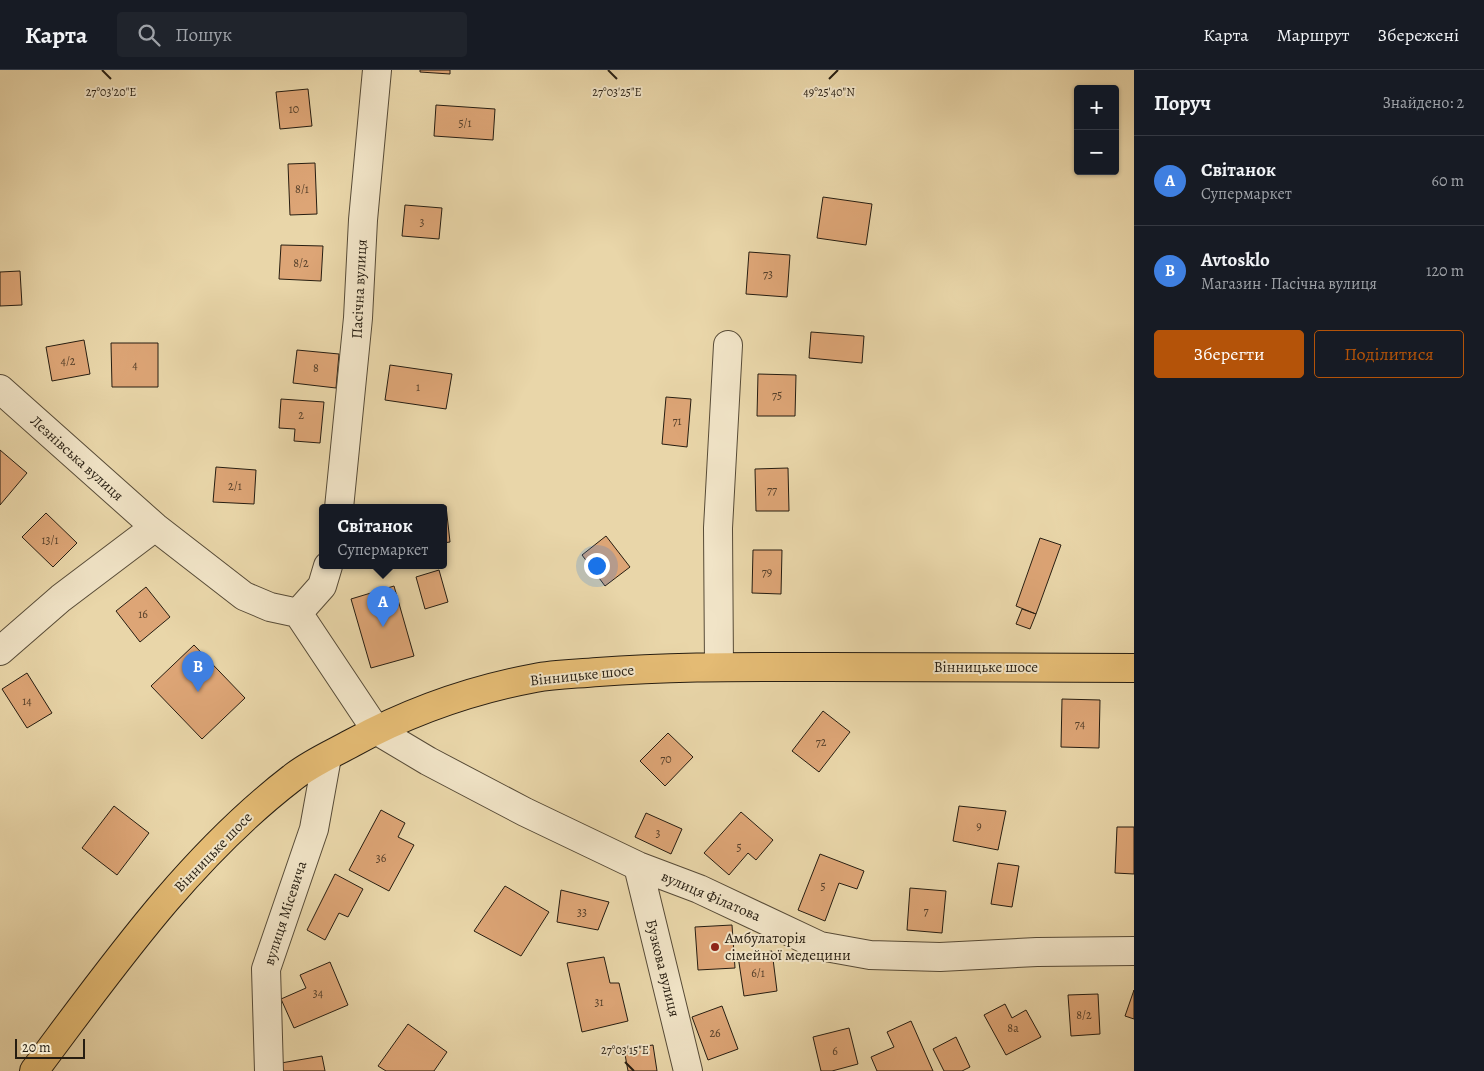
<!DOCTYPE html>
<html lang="uk">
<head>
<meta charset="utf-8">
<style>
  body { margin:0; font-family:Alegreya,serif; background:#20242c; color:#f1f3f6 }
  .controls { position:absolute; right:15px; top:15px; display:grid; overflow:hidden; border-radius:5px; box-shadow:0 1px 4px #0004 }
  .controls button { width:45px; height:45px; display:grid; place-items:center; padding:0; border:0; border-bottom:1px solid #363941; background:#171b24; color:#f1f3f6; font:25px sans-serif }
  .scale { position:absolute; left:15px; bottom:12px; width:70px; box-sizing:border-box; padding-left:5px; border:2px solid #261d11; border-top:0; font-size:14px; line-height:18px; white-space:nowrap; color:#261d11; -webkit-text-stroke:4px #f1e4c7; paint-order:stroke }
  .you { position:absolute; left:596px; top:495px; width:18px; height:18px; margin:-12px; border:4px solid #fff; border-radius:50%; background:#1a73e8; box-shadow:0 0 0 8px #1a73e833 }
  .badge { display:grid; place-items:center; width:32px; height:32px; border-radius:50%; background:#b45309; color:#fff; font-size:16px; font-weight:700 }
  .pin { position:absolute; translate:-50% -41px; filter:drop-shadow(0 1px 2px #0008) }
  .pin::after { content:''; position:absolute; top:26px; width:18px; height:15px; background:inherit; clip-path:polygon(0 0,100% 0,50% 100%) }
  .popup { position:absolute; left:319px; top:434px; width:128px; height:65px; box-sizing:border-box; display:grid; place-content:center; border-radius:5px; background:#171b24; filter:drop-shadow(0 1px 4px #0005); font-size:16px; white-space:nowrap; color:#9ea1a6 }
  .popup b { font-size:19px; color:#f1f3f6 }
  .popup::after { content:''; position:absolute; left:50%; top:100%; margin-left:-10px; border:10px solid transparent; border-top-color:#171b24 }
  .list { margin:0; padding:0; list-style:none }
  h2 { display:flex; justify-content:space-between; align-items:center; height:65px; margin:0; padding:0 20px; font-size:21px }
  h2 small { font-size:16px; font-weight:400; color:#9ea1a6 }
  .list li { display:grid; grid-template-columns:32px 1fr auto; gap:15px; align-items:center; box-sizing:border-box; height:90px; padding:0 20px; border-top:1px solid #363941 }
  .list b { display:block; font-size:19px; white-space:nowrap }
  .list p { margin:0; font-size:16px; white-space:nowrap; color:#9ea1a6 }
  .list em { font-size:16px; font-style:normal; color:#9ea1a6 }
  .actions { display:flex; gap:10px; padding:15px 20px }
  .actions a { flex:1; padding:11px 0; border:1px solid #b45309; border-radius:5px; text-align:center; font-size:18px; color:#b45309 }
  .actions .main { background:#b45309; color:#fff }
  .icon { flex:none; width:28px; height:28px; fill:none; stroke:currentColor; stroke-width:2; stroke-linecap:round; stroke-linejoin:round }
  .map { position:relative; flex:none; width:1134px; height:1001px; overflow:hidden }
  header { display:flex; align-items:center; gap:30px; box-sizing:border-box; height:70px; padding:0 25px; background:#171b24; border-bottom:1px solid #363941 }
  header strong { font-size:24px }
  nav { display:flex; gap:28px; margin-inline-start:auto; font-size:18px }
  .search { width:350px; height:45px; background:#20242c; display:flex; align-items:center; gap:12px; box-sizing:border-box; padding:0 18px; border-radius:5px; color:#9ea1a6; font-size:19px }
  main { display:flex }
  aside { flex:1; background:#171b24 }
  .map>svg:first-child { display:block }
  .building { fill:#dda576; stroke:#261d11 }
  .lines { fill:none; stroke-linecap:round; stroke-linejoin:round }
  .minor-casing { stroke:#574b37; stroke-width:30 }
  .primary-casing { stroke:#261d11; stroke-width:30 }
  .minor { stroke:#f1e4c7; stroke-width:28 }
  .primary { stroke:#e4bb74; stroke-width:28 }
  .ticks { fill:none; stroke:#261d11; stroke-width:2 }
  .poi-dot { fill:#8f2418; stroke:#f1e4c7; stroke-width:2 }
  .labels { text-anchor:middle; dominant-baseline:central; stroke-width:4; stroke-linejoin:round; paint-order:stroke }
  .number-label { font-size:12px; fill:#543f2a }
  .street-label { font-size:15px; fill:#261d11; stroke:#f1e4c7 }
  .poi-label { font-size:15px; fill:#261d11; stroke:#f1e4c7; text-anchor:start }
  .ticks-label { font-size:12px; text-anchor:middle; fill:#261d11; stroke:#f1e4c7; stroke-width:4; stroke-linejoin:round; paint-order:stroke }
</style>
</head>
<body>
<header>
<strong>Карта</strong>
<div class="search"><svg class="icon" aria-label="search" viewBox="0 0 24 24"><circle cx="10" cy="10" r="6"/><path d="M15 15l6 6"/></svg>Пошук</div>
<nav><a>Карта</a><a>Маршрут</a><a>Збережені</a></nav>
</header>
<main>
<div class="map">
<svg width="1134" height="1001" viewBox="0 0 1134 1001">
  <rect width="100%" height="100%" fill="#e9d6a9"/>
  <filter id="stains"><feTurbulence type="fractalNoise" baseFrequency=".004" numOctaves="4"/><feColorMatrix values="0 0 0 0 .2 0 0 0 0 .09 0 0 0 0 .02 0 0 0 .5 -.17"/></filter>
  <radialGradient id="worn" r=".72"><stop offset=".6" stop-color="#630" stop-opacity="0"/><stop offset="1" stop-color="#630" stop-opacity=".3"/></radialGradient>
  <path class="building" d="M420,0H450V4L420,2Z
    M308,19L312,56L280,59L276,22Z
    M436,35L495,39L493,70L434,66Z
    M315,93L317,144L290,145L288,94Z
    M823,127L872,134L866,175L817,168Z
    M405,135L442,138L439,169L402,166Z
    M281,175L323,176L321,211L279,209Z
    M749,182L790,185L787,227L746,224Z
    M20,201L22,235L0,236V202Z
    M811,262L864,266L862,293L809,288Z
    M84,270L90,304L52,311L46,277Z
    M111,273H158V317H112Z
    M297,280L339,284L336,318L293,313Z
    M390,295L452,304L446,339L385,330Z
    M758,304L796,305L795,346H757Z
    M666,327L691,329L687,377L662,374Z
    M281,329L324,332L320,373L294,371L295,359L279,358Z
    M0,380L27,403L0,435Z
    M216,397L256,400L254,434L213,432Z
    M788,398L789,441H756L755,399Z
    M446,436L450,472L443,473V438H425Z
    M46,443L77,473L53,497L22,467Z
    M606,466L630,497L605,516L582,485Z
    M1040,468L1061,475L1036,544L1016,536Z
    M753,480H782L781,524L752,523Z
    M439,500L448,532L425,539L416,507Z
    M394,516L414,586L371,598L351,529Z
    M146,517L170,547L140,572L116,541Z
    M1022,539L1036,544L1030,559L1016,554Z
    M194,575L245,628L202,669L151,616Z
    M27,603L52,643L27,658L2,619Z
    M1062,629L1100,630L1099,678L1061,677Z
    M823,641L850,662L819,702L792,681Z
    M668,663L693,687L665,716L640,691Z
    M114,736L149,763L117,805L82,778Z
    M959,736L1006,741L998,780L953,771Z
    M381,740L405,753L398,767L414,775L389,821L349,800Z
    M741,742L773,770L756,790L748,783L729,805L704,783Z
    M646,743L682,759L671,784L635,767Z
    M1117,757H1134V804L1115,803Z
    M820,784L864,801L857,819L839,813L825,851L798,840Z
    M998,793L1019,796L1012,837L991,834Z
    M335,804L363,819L348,847L339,843L325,870L307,860Z
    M505,816L549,842L521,886L474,861Z
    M910,818L946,821L942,863L907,860Z
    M561,820L609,832L598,860L557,852Z
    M732,855L735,898L698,900L695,857Z
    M772,881L777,921L744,926L738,886Z
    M604,887L610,913H619L628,951L582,962L567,893Z
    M330,892L348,935L294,958L281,929L306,918L300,905Z
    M1134,920V949L1125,946Z
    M1098,924L1100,964L1071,966L1068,925Z
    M1005,934L1012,948L1026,940L1041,967L1006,985L984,945Z
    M722,936L738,979L708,990L692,947Z
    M911,951L933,1001H877L871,987L894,977L887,962Z
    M408,954L447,982L434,1001H386L378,996Z
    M849,958L858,994L832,1001H821L813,967Z
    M956,967L970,997L962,1001H944L933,979Z
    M653,975L657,1001H628L624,979Z
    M322,986L325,1001H282L281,993Z"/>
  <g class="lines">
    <g class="minor-casing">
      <path id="minor" d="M0,319L155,457L244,526L270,537L298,543L322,516L328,496
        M339,438L358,248L363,150L377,0
        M298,543L376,660L428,691L525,742L638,796L699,819L820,876L870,885L940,887L1037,882L1134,881
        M0,581L61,528L155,457
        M719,597L718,458L728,275
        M638,796L688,1001
        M269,1001L266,899L314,759L327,687"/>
    </g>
    <g class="primary-casing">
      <path id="primary" d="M34,1001C112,897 188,788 292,708C309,694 332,684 352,673C409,642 471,620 535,608C555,604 577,604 598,602C673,596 749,597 825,597C928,597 1031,597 1134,598"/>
    </g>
    <use href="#minor" class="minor"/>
    <use href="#primary" class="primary"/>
  </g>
  <path class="ticks" d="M102,0L111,9M608,0L617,9M829,9L838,0M625,992L634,1001"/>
  <circle class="poi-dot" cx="715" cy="877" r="5"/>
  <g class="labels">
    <g class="number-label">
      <text x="294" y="39">10</text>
      <text x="465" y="53">5/1</text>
      <text x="302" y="119">8/1</text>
      <text x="422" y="152">3</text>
      <text x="301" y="193">8/2</text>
      <text x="768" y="204">73</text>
      <text x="68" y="291">4/2</text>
      <text x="135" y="295">4</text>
      <text x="316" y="298">8</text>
      <text x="418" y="317">1</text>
      <text x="777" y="325">75</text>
      <text x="301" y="345">2</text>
      <text x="677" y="351">71</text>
      <text x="235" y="416">2/1</text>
      <text x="772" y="420">77</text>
      <text x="50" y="470">13/1</text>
      <text x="767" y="502">79</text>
      <text x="143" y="544">16</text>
      <text x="27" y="631">14</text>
      <text x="1080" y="654">74</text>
      <text x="821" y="672">72</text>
      <text x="666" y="689">70</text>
      <text x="979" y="756">9</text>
      <text x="658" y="763">3</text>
      <text x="739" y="777">5</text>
      <text x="381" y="788">36</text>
      <text x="823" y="816">5</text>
      <text x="926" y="841">7</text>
      <text x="582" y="842">33</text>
      <text x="758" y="903">6/1</text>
      <text x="318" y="923">34</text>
      <text x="599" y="932">31</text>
      <text x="1084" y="945">8/2</text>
      <text x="1013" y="958">8а</text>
      <text x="715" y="963">26</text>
      <text x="835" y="981">6</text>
    </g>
    <g class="street-label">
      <text transform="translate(359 219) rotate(-87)">Пасічна вулиця</text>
      <text transform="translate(77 388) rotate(42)">Лезнівська вулиця</text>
      <text x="986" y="597">Вінницьке шосе</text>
      <text transform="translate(582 605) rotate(-6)">Вінницьке шосе</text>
      <text transform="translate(213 782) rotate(-46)">Вінницьке шосе</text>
      <text transform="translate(711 826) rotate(23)">вулиця Філатова</text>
      <text transform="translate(285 843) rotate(-72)">вулиця Місевича</text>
      <text transform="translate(663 898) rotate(76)">Бузкова вулиця</text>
    </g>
    <g class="poi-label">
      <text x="725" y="868">Амбулаторія<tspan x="725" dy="17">сімейної медецини</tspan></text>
    </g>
  </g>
  <g class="ticks-label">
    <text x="111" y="26">27°03'20"E</text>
    <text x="617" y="26">27°03'25"E</text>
    <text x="829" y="26">49°25'40"N</text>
    <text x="625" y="984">27°03'15"E</text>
  </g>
  <rect width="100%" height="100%" filter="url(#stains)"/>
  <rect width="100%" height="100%" fill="url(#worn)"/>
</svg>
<div class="controls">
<button>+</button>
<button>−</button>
</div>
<div class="scale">20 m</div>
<div class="you"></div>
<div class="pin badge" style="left:383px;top:557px;background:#3f7fe0">A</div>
<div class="popup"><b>Світанок</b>Супермаркет</div>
<div class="pin badge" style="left:198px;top:622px;background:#3f7fe0">B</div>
</div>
<aside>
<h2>Поруч<small>Знайдено: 2</small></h2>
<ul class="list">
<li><span class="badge" style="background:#3f7fe0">A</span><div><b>Світанок</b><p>Супермаркет</p></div><em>60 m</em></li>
<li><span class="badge" style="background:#3f7fe0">B</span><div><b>Avtosklo</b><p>Магазин · Пасічна вулиця</p></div><em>120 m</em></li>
</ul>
<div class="actions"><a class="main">Зберегти</a><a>Поділитися</a></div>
</aside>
</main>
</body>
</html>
